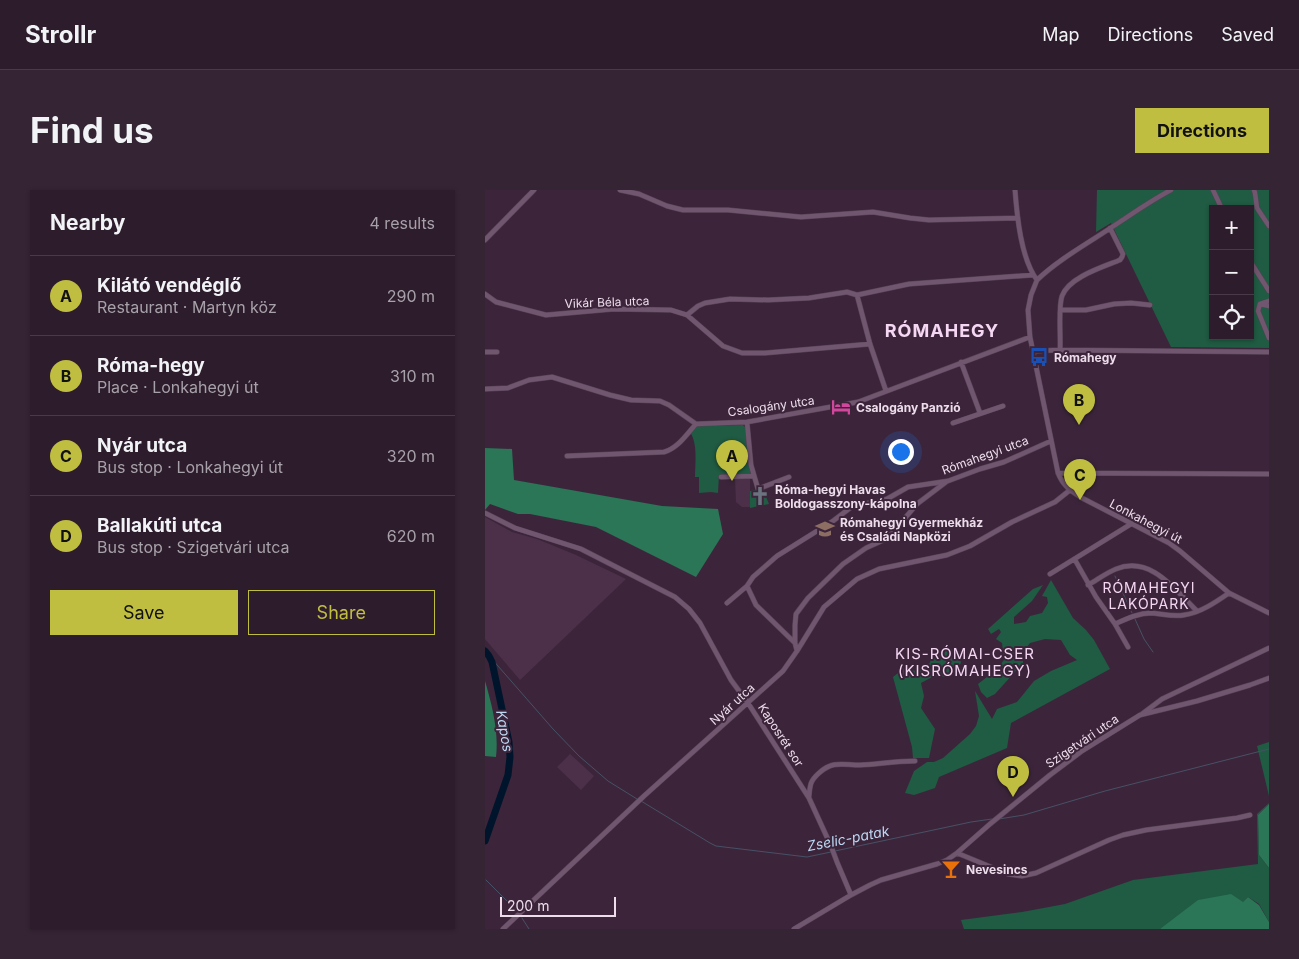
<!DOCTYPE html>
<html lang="en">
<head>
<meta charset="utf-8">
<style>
  body { margin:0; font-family:Inter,sans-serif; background:#352534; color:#f1f3f6 }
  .controls { position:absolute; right:15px; top:15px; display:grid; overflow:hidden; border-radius:0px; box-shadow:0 1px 4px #0004 }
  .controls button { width:45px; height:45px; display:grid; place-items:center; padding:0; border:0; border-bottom:1px solid #483a48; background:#2d1c2c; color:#f1f3f6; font:25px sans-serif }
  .scale { position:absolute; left:15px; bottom:12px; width:116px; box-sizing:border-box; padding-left:5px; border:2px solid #edddeb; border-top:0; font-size:14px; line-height:18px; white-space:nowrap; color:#edddeb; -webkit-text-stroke:4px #3c253b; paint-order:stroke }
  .you { position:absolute; left:415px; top:261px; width:18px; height:18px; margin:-12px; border:4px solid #fff; border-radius:50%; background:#1a73e8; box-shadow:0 0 0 8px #1a73e833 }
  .badge { display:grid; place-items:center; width:32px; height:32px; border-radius:50%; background:#c0be40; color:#111; font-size:16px; font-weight:700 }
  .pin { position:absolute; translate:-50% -41px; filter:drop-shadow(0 1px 2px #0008) }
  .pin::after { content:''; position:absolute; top:26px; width:18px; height:15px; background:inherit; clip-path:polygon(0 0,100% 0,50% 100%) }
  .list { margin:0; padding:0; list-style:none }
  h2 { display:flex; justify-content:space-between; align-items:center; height:65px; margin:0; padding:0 20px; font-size:21px }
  h2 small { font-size:16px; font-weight:400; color:#a7a1a9 }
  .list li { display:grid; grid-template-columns:32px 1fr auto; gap:15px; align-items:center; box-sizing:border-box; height:80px; padding:0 20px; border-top:1px solid #483a48 }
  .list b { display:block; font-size:19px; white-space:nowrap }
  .list p { margin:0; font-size:16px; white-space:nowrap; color:#a7a1a9 }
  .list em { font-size:16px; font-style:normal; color:#a7a1a9 }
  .actions { display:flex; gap:10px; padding:15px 20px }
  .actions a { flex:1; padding:11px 0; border:1px solid #c0be40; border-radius:0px; text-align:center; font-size:18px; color:#c0be40 }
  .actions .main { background:#c0be40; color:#111 }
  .icon { flex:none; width:28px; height:28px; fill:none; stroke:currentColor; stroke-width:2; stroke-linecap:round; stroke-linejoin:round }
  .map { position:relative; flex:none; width:784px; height:739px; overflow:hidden; border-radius:0px }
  header { display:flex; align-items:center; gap:30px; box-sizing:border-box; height:70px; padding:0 25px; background:#2d1c2c; border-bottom:1px solid #483a48 }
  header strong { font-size:24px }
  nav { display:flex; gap:28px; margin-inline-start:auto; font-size:18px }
  .intro { display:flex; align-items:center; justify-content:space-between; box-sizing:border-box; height:120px; padding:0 30px }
  h1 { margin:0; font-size:35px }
  .button { padding:12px 22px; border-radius:0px; background:#c0be40; color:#111; font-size:18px; font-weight:700 }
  main { display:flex; gap:30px; padding:0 30px }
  aside { flex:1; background:#2d1c2c; border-radius:0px; box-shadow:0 1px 4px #0004 }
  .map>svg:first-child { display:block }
  .built { fill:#4c304a }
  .green { fill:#205b43; fill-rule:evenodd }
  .forest { fill:#2a7657 }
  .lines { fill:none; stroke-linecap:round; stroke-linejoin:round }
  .stream { stroke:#475165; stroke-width:1 }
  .river { stroke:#00152b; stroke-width:7 }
  .minor-casing { stroke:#574356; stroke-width:5.5 }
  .minor { stroke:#70566e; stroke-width:4.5 }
  .labels { text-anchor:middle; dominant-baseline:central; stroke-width:4; stroke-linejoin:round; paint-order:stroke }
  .street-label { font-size:12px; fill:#edddeb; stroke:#3c253b }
  .poi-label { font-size:12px; font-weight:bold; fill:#edddeb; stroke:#3c253b; text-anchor:start }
  .neighbourhood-label { font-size:14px; letter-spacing:1px; fill:#f5d7f3; stroke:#3c253b }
  .water-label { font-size:14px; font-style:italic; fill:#bcd8f3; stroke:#3c253b }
  .quarter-label { font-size:15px; letter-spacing:1px; fill:#f5d7f3; stroke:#3c253b }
  .district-label { font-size:18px; font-weight:bold; letter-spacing:1px; fill:#f5d7f3; stroke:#3c253b }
</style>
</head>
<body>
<header>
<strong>Strollr</strong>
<nav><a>Map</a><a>Directions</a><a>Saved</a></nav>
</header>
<div class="intro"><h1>Find us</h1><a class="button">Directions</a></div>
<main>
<aside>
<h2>Nearby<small>4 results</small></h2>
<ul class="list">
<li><span class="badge">A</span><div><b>Kilátó vendéglő</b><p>Restaurant · Martyn köz</p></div><em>290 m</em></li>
<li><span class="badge">B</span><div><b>Róma-hegy</b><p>Place · Lonkahegyi út</p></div><em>310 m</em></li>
<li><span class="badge">C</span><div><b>Nyár utca</b><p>Bus stop · Lonkahegyi út</p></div><em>320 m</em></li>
<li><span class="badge">D</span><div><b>Ballakúti utca</b><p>Bus stop · Szigetvári utca</p></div><em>620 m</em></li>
</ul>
<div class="actions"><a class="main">Save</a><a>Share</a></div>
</aside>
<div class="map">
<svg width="784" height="739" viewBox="0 0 784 739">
  <rect width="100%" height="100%" fill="#3c253b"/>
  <path class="built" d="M250,289H265V317H257L251,312Z
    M0,327L27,342L52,349L91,365L141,389L35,490L0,449Z
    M85,564L109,586L96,600L72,577Z"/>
  <path class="green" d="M612,0H784V158L686,157L626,33L611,42ZM728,19H765V146H728Z
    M258,235L261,238L266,285H234L233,303L226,302L214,303V287H210C210,273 213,254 205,242L212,236Z
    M278,299L284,314L265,318V301Z
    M566,390L588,428L601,440L609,450L625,479L526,533L522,558L454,587L450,598L429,605L420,603L429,581L442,572H449L458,568L485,544L491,536L494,526L490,501L507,529L512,519L532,512L549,491L566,481L592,470L585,465L576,450L560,449L545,453L538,462V473L510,504L502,508L496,502L493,494L511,480L519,470L517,453L511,449L516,442L514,439L506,444L503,439L548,399L558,395L547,411L529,427V434L541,432L545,426L557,423L563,413L562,407L557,406Z
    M463,457L474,463L476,473L464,487L449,486L436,493L439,506L436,518L450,539L444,568H428L427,557L408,487L423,475L429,481L445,473L446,466Z
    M784,552V606L772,556Z
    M784,613V614L773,625L774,665L784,678V732L774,714L763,707L758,713L675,739H479L476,730L537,722L580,714L648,690L773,674L772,624Z"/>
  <path class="forest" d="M0,258L27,259L29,290L177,316L233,319L238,344L211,387L111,337L45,324H33L5,314L0,320Z
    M0,491C7,515 14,542 11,567L0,566Z
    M784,614V678L774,665L773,625Z
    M746,704L758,712L763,707L774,715L784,732V739H675L713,710Z"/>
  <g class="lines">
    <path class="stream" d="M630,386L647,423
      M650,429L659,449L668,462
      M6,468L68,539L94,566L123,591L152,609
      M156,611L225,653L231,656L322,667L346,662
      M514,629L539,625L620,601L784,559
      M350,661L486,632L507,629
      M1,690L32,721
      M37,728L44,739"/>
    <path class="river" d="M0,461L4,466L7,472L24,552L25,567L23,585L0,651"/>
    <g class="minor-casing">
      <path id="minor" d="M135,0L154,4L182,16L198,20H243L316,27L388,22L425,28L444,30L533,28
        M530,0C532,26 536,69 552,90L546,105L543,120L545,147L573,283C578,296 586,301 597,308L684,353L695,361L744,403L784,423
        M728,0L737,19
        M769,0L770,3L772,18L784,36
        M0,50L49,0
        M765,71L784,101
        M552,90C574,69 602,54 627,37C647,24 665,11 686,0
        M0,104L11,112L61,125L129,119L186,120L202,125L238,156L257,163H280L385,154
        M372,105L385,154L401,201
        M775,114L773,121L784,148
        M775,114L784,111
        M775,114L784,116
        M576,120H601L629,114L646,113L665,115
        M202,125L213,116L220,113L245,109L283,110L324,108L362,102L372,105L424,94L548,85
        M575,160C576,147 573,117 577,106C584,87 618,77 635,70L637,67L638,64L625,38
        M548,161L575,160L784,162
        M0,162H12
        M476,172L495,223
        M0,199L23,198L44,190L67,187L125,205L146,210L175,211L184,215L211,234L262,232L373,212L545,147
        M262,232L266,275L273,299L304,287
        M468,233L518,216
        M82,266L179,262C193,258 201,245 211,234
        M573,283L784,284
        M236,287L268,286
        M0,323L30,338L96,359L190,407L204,419L215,433L246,490L263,513L324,608L346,656L352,672L366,705
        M590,370L611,407L630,434L643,457
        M565,384L646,334
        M603,395C612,390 621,383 631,379C666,365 690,400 712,421
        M242,413L262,396
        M630,434C643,428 654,423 667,423C678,424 688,427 699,425C715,423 731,412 744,403
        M310,453V435L311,424L323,408L358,374L381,358L403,348L432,314L461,292
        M312,461L310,453L271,415L262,396L268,387L292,366L348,331L365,318L376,314L392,312L402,309L423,297L463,291L495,279L519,272L566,251
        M657,524L677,509L784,458
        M324,607C325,595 325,591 334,583C348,570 358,575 375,575C393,574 412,571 430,571
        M472,663L523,684L537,686L551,683L624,650L638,645L661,640L752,628L765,625
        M18,739L159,606L298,481L312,461L339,417L372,389L394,379L462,365L485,356L527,332L570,312L585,300
        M309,739L366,705L385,695L396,690L452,674L462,670L472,663L505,634L565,585L597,561L655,525L712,511L765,495L784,488"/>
    </g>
    <use href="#minor" class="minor"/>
  </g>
  <defs>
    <g id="bus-bare" transform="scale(1.5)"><path d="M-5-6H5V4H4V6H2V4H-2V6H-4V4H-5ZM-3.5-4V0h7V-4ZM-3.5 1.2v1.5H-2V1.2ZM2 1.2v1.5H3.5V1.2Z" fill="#1a4fb4" stroke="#3c253b" stroke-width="2.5" paint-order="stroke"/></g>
    <g id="hotel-bare" transform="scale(1.5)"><path d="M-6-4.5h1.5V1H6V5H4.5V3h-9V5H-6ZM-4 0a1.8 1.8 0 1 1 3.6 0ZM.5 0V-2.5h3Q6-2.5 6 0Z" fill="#d1479c" stroke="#3c253b" stroke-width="2.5" paint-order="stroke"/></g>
    <g id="church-bare" transform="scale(1.5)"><path d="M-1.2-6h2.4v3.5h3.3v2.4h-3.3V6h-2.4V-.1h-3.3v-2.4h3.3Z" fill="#6b7280" stroke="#3c253b" stroke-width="2.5" paint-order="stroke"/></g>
    <g id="school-bare" transform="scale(1.5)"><path d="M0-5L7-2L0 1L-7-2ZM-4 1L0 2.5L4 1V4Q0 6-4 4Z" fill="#8d6e63" stroke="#3c253b" stroke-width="2.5" paint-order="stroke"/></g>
    <g id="bar-bare" transform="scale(1.5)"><path d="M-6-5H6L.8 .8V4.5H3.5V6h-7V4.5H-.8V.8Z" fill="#e8710a" stroke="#3c253b" stroke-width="2.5" paint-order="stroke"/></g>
  </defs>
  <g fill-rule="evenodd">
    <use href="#bus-bare" x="554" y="167"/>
    <use href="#hotel-bare" x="356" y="217"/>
    <use href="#church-bare" x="275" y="306"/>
    <use href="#school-bare" x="340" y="339"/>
    <use href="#bar-bare" x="466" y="679"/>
  </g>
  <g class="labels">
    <g class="street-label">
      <text transform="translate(122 112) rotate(-2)">Vikár Béla utca</text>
      <text transform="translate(286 216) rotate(-8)">Csalogány utca</text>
      <text transform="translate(500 265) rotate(-20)">Rómahegyi utca</text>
      <text transform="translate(661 331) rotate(28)">Lonkahegyi út</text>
      <text transform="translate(247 514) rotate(-42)">Nyár utca</text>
      <text transform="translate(296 545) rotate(57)">Kaposrét sor</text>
      <text transform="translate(597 551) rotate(-34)">Szigetvári utca</text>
    </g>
    <g class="poi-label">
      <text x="569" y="167">Rómahegy</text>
      <text x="371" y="217">Csalogány Panzió</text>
      <text x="290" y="299">Róma-hegyi Havas<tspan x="290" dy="14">Boldogasszony-kápolna</tspan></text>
      <text x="355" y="332">Rómahegyi Gyermekház<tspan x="355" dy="14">és Családi Napközi</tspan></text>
      <text x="481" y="679">Nevesincs</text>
    </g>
    <g class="neighbourhood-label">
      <text x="664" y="397">RÓMAHEGYI<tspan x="664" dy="16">LAKÓPARK</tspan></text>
    </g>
    <g class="water-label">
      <text transform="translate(20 541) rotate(80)">Kapos</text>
      <text transform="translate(363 648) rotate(-11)">Zselic-patak</text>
    </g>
    <g class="quarter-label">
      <text x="480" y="463">KIS-RÓMAI-CSER<tspan x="480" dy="17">(KISRÓMAHEGY)</tspan></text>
    </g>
    <g class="district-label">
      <text x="457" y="140">RÓMAHEGY</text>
    </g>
  </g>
</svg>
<div class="controls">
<button>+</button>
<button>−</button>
<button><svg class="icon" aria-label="locate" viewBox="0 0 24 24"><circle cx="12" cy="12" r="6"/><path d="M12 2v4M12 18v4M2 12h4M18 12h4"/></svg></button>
</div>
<div class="scale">200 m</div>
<div class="you"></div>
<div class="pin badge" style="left:247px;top:291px">A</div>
<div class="pin badge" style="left:594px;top:235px">B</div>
<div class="pin badge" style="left:595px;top:310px">C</div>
<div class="pin badge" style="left:528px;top:607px">D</div>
</div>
</main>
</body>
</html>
